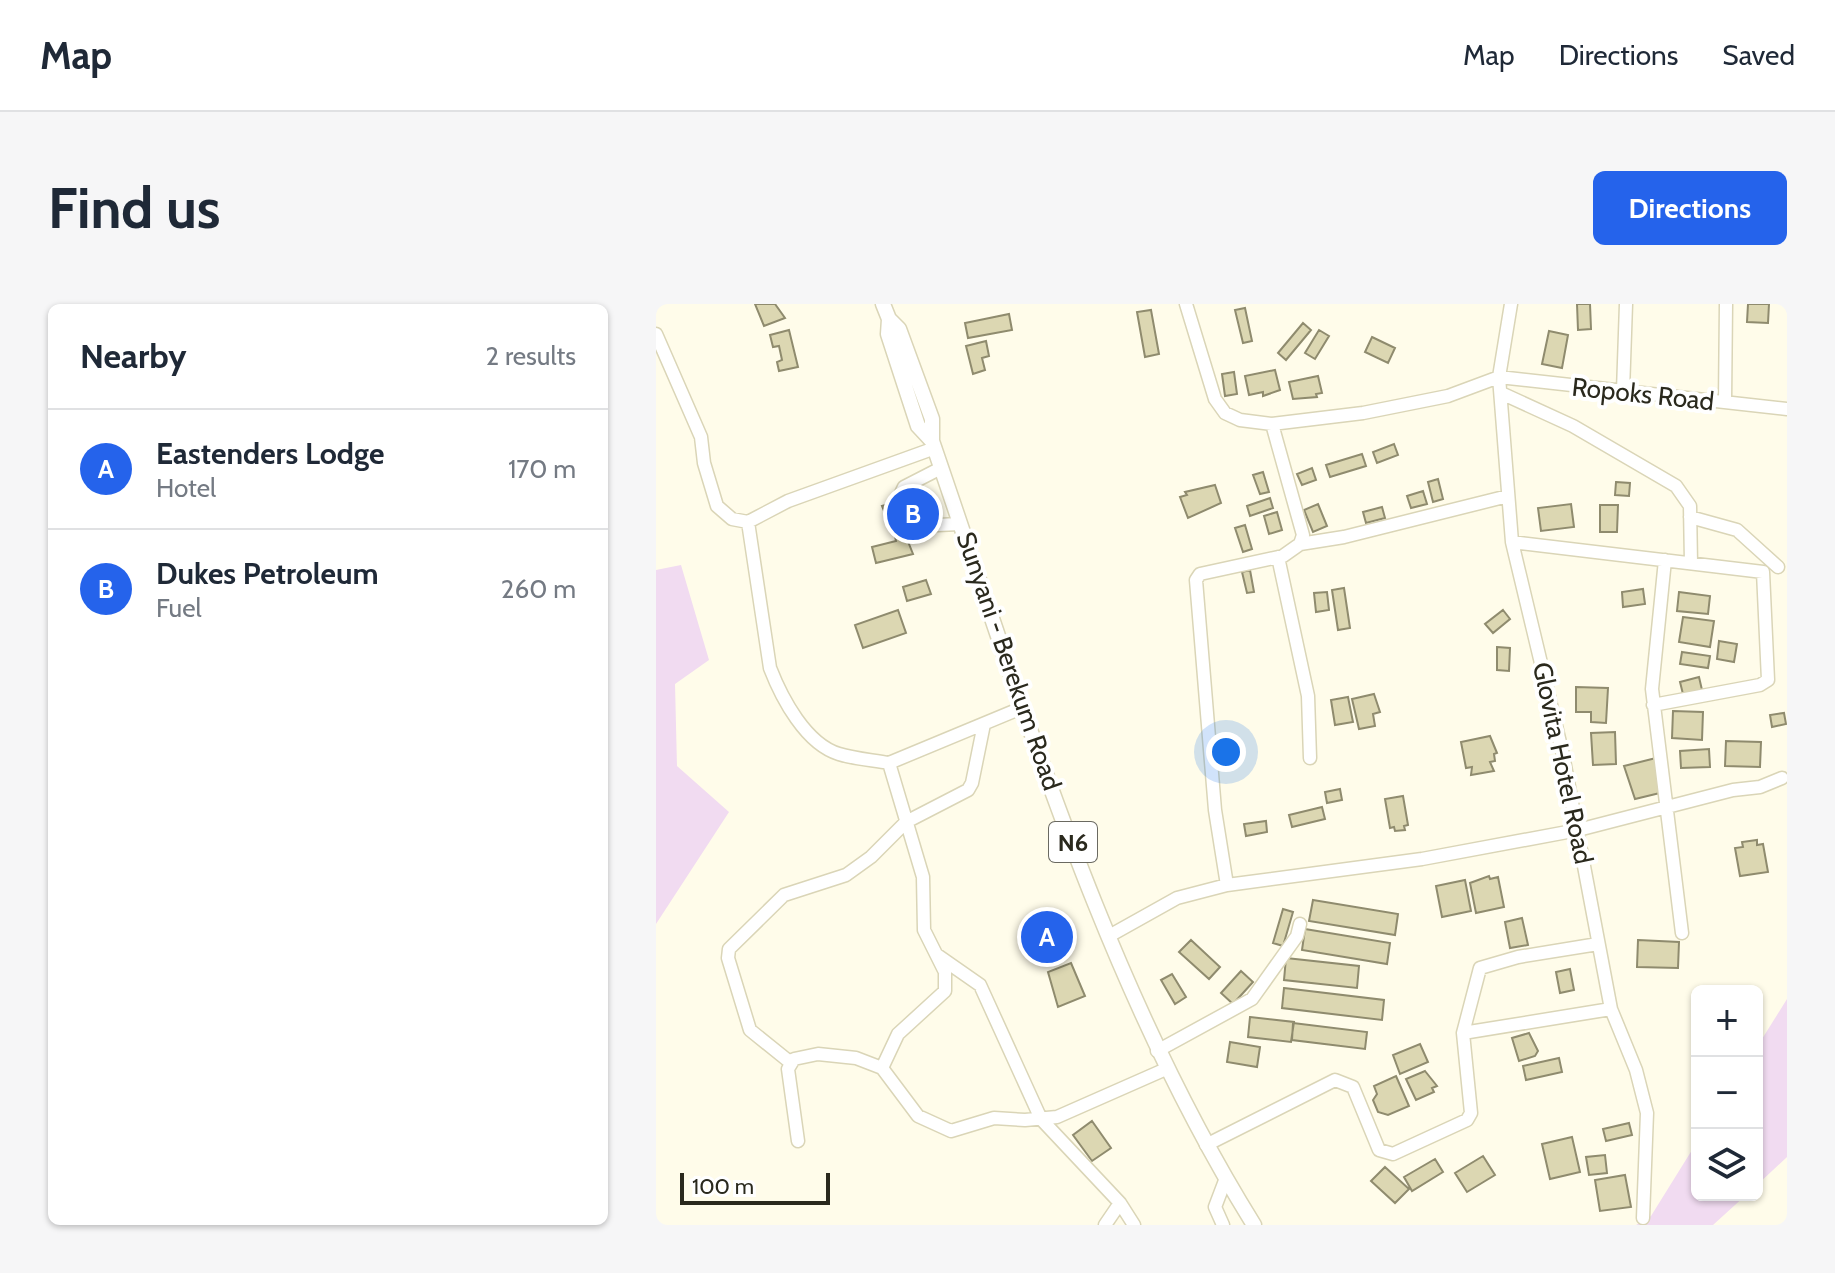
<!DOCTYPE html>
<html lang="en">
<head>
<meta charset="utf-8">
<style>
  body { margin:0; font-family:Cabin,sans-serif; background:#f6f6f7; color:#1f2937 }
  .controls { position:absolute; right:24px; bottom:24px; display:grid; overflow:hidden; border-radius:12px; box-shadow:0 2px 6px #0004 }
  .controls button { width:72px; height:72px; display:grid; place-items:center; padding:0; border:0; border-bottom:2px solid #e0e1e3; background:#fff; color:#1f2937; font:40px sans-serif }
  .scale { position:absolute; left:24px; bottom:20px; width:150px; box-sizing:border-box; padding-left:8px; border:4px solid #2a291d; border-top:0; font-size:22px; line-height:28px; white-space:nowrap; color:#2a291d; -webkit-text-stroke:6px #fff; paint-order:stroke }
  .you { position:absolute; left:570px; top:448px; width:28px; height:28px; margin:-20px; border:6px solid #fff; border-radius:50%; background:#1a73e8; box-shadow:0 0 0 12px #1a73e833 }
  .badge { display:grid; place-items:center; width:52px; height:52px; border-radius:50%; background:#2563eb; color:#fff; font-size:26px; font-weight:700 }
  .pin { position:absolute; translate:-50% -50%; border:4px solid #fff; box-shadow:0 2px 8px #0006 }
  .list { margin:0; padding:0; list-style:none }
  h2 { display:flex; justify-content:space-between; align-items:center; height:104px; margin:0; padding:0 32px; font-size:34px }
  h2 small { font-size:26px; font-weight:400; color:#747a83 }
  .list li { display:grid; grid-template-columns:52px 1fr auto; gap:24px; align-items:center; box-sizing:border-box; height:120px; padding:0 32px; border-top:2px solid #e0e1e3 }
  .list b { display:block; font-size:30px; white-space:nowrap }
  .list p { margin:0; font-size:26px; white-space:nowrap; color:#747a83 }
  .list em { font-size:26px; font-style:normal; color:#747a83 }
  .icon { flex:none; width:44px; height:44px; fill:none; stroke:currentColor; stroke-width:2; stroke-linecap:round; stroke-linejoin:round }
  .map { position:relative; flex:none; width:1131px; height:921px; overflow:hidden; border-radius:12px }
  header { display:flex; align-items:center; gap:48px; box-sizing:border-box; height:112px; padding:0 40px; background:#fff; border-bottom:2px solid #e0e1e3 }
  header strong { font-size:38px }
  nav { display:flex; gap:44px; margin-inline-start:auto; font-size:28px }
  .intro { display:flex; align-items:center; justify-content:space-between; box-sizing:border-box; height:192px; padding:0 48px }
  h1 { margin:0; font-size:56px }
  .button { padding:20px 36px; border-radius:12px; background:#2563eb; color:#fff; font-size:28px; font-weight:700 }
  main { display:flex; gap:48px; padding:0 48px }
  aside { flex:1; background:#fff; border-radius:12px; box-shadow:0 2px 6px #0004 }
  .map>svg:first-child { display:block }
  .green { fill:#f1dbf1 }
  .building { fill:#dcd7b2; stroke:#8f8b6e; stroke-width:2 }
  .lines { fill:none; stroke-linecap:round; stroke-linejoin:round }
  .minor-casing { stroke:#dad5b7; stroke-width:15 }
  .major-casing { stroke:#dad5b7; stroke-width:17 }
  .minor { stroke:#fff; stroke-width:12 }
  .major { stroke:#fff; stroke-width:14 }
  .labels { text-anchor:middle; dominant-baseline:central; stroke-width:8; stroke-linejoin:round; paint-order:stroke }
  .shield { fill:#fff; stroke:#6a6961; stroke-width:2 }
  .shield-label { font-size:24px; font-weight:bold; fill:#2a291d }
  .street-label { font-size:26px; fill:#2a291d; stroke:#fff }
</style>
</head>
<body>
<header>
<strong>Map</strong>
<nav><a>Map</a><a>Directions</a><a>Saved</a></nav>
</header>
<div class="intro"><h1>Find us</h1><a class="button">Directions</a></div>
<main>
<aside>
<h2>Nearby<small>2 results</small></h2>
<ul class="list">
<li><span class="badge">A</span><div><b>Eastenders Lodge</b><p>Hotel</p></div><em>170 m</em></li>
<li><span class="badge">B</span><div><b>Dukes Petroleum</b><p>Fuel</p></div><em>260 m</em></li>
</ul>
</aside>
<div class="map">
<svg width="1131" height="921" viewBox="0 0 1131 921">
  <rect width="100%" height="100%" fill="#fffcea"/>
  <path class="green" d="M25,261L53,356L19,380L21,462L73,508L0,620V266Z
    M1131,695V853L1101,881V743Z
    M1041,838V891H1090L1057,921H980L995,912Z"/>
  <path class="building" d="M99,0H119L129,14L108,22Z
    M921,0H934L935,25L922,26Z
    M1092,0H1113L1112,19L1091,18Z
    M589,4L596,37L587,39L579,6Z
    M495,6L503,50L489,53L481,8Z
    M353,10L356,26L312,34L309,19Z
    M647,19L655,26L630,56L622,49Z
    M133,26L142,63L123,67L121,58L126,56L123,42L117,43L114,31Z
    M663,26L673,32L659,55L649,49Z
    M893,27L912,31L906,64L886,60Z
    M716,33L739,44L732,59L709,48Z
    M330,37L333,52L326,54L329,66L317,70L310,42Z
    M619,66L624,86L607,92V88L593,91L589,72Z
    M578,68L581,90L569,92L566,70Z
    M662,72L666,89L660,90L661,93L637,95L633,78Z
    M738,140L742,151L721,159L717,148Z
    M706,150L710,162L674,173L670,161Z
    M656,164L660,176L646,181L641,170Z
    M607,168L613,188L604,190L597,171Z
    M782,175L787,195L777,198L772,178Z
    M960,178L974,179L973,192L959,191Z
    M559,181L565,199L532,214L524,193L531,191L529,188Z
    M767,187L771,200L755,204L751,192Z
    M614,194L617,204L594,212L591,202Z
    M252,195L256,215L246,217L249,229L238,231L226,202Z
    M662,200L671,222L657,228L648,206Z
    M915,200L918,223L885,227L882,204Z
    M944,201H962L961,228H944Z
    M726,203L729,214L710,219L707,208Z
    M621,208L626,226L613,230L608,212Z
    M589,221L596,245L587,248L579,224Z
    M249,230L257,250L220,259L216,243L240,237L239,232Z
    M594,266L598,288L591,289L586,268Z
    M270,276L275,290L251,297L247,283Z
    M688,284L694,324L682,326L676,286Z
    M987,285L989,300L967,303L966,288Z
    M671,288L673,306L660,308L658,289Z
    M1023,288L1054,292L1052,310L1021,307Z
    M242,306L250,329L207,344L199,321Z
    M847,306L854,315L837,329L829,320Z
    M1027,313L1058,317L1054,343L1023,338Z
    M1063,337L1081,340L1078,358L1061,355Z
    M841,343L854,344L853,367L841,366Z
    M1026,348L1054,352L1052,364L1024,360Z
    M1043,373L1046,386L1027,390L1024,378Z
    M920,383L952,384L950,419L935,418V408H920Z
    M718,390L724,408L717,410L719,422L703,425L696,395Z
    M692,393L697,418L679,421L675,396Z
    M1017,407L1047,408L1046,436L1016,434Z
    M1128,409L1130,420L1116,423L1114,411Z
    M959,428L960,460L937,461L935,429Z
    M834,432L841,449L838,450L839,457L834,458L838,467L815,471L816,463L810,464L805,438Z
    M1070,437L1105,438L1104,463L1069,462Z
    M1053,445L1054,463L1025,464L1024,447Z
    M1000,454L1008,488L979,495L968,462Z
    M684,485L686,496L671,499L669,488Z
    M747,492L752,521L748,522L749,526L739,527L738,523L734,524L729,495Z
    M666,503L669,515L636,523L633,511Z
    M610,517L611,528L590,532L588,520Z
    M1101,536V541L1107,540L1112,568L1084,572L1079,544L1087,543L1086,538Z
    M833,572L834,575L842,573L848,603L820,609L814,579Z
    M809,576L815,607L786,613L780,582Z
    M657,596L742,610L739,631L653,617Z
    M627,605L637,608L627,642L617,639Z
    M866,614L872,641L854,644L849,618Z
    M649,625L734,639L731,660L646,646Z
    M535,636L564,663L553,675L523,648Z
    M982,636L1023,638L1022,664L981,663Z
    M630,654L703,662L701,684L628,676Z
    M415,659L429,692L402,703L392,668Z
    M914,665L918,686L904,689L900,668Z
    M585,667L597,678L577,700L565,689Z
    M516,670L530,693L519,700L505,676Z
    M628,684L728,696L726,716L626,704Z
    M594,713L638,718L635,738L592,733Z
    M637,719L711,728L709,745L636,736Z
    M873,729L882,747L879,752L863,757L856,734Z
    M574,738L604,743L601,763L571,758Z
    M764,740L772,758L744,770L737,751Z
    M903,754L906,768L870,776L867,762Z
    M769,767L781,782L776,784L778,788L760,796L750,775Z
    M740,772L753,802L732,811L722,808L717,796L721,790L718,782Z
    M436,817L455,844L436,857L417,831Z
    M973,819L976,831L950,837L947,825Z
    M916,833L924,868L894,875L886,840Z
    M949,851L951,869L933,871L930,853Z
    M827,852L839,871L811,888L799,869Z
    M779,855L787,868L756,887L748,873Z
    M729,863L753,885L739,899L715,877Z
    M969,871L975,903L944,907L939,876Z"/>
  <g class="lines">
    <g class="minor-casing">
      <path id="minor" d="M530,0L559,95L569,109L584,116L616,120L707,109L792,92L843,73L1131,105
        M855,0L843,73L856,238L907,451L955,705L980,766L991,809L987,914
        M0,30L45,133L48,159L61,202L76,215L92,218L132,197L279,144
        M967,87L970,0
        M845,89L917,122L1020,182L1034,202L1035,259
        M1069,98L1070,0
        M241,198L248,183L285,164
        M1034,213L1081,226L1122,263
        M249,216L259,222L304,220
        M92,218L114,364C126,395 150,440 183,450C199,455 217,456 233,459
        M856,238L1107,268L1112,376L1104,381L997,401
        M644,240L688,233L852,192
        M622,253L652,392L654,454
        M1009,256L996,385L1026,629
        M571,581L766,555L922,526L1077,486L1104,483L1126,474
        M453,632L521,594L571,581L559,506L540,276L544,270L627,252L644,240L647,231L616,120
        M281,651L324,681L385,815L464,899L478,921
        M807,729L824,664L862,653L942,640
        M501,747L596,695L641,632L644,620
        M135,759L94,726L72,654L73,645L128,591L190,571L215,553L250,518L312,486L316,479L328,420
        M226,764L242,730L289,687V668L268,626L267,573L233,459L368,403
        M142,837L132,765L138,755L162,750L200,754L226,764L262,812L295,827L338,814L369,816L401,813L510,765
        M550,841L679,776L697,783L723,846L737,850L811,816L815,809L807,729L955,705
        M449,921L464,899
        M567,921L559,903L570,874"/>
    </g>
    <g class="major-casing">
      <path id="major" d="M227,0L233,15L232,30L262,122L276,137
        M233,15L243,25L276,115V137C368,404 448,680 598,921"/>
    </g>
    <use href="#minor" class="minor"/>
    <use href="#major" class="major"/>
  </g>
  <g class="labels">
    <rect class="shield" x="393" y="518" width="48" height="40" rx="6"/>
    <g class="shield-label">
      <text x="417" y="538">N6</text>
    </g>
    <g class="street-label">
      <text transform="translate(987 90) rotate(6)">Ropoks Road</text>
      <text transform="translate(353 357) rotate(71)">Sunyani - Berekum Road</text>
      <text transform="translate(907 459) rotate(78)">Glovita Hotel Road</text>
    </g>
  </g>
</svg>
<div class="controls">
<button>+</button>
<button>−</button>
<button><svg class="icon" aria-label="layers" viewBox="0 0 24 24"><path d="M12 4l9 5-9 5-9-5zM3 14l9 5 9-5"/></svg></button>
</div>
<div class="scale">100 m</div>
<div class="you"></div>
<div class="pin badge" style="left:391px;top:633px">A</div>
<div class="pin badge" style="left:257px;top:210px">B</div>
</div>
</main>
</body>
</html>
